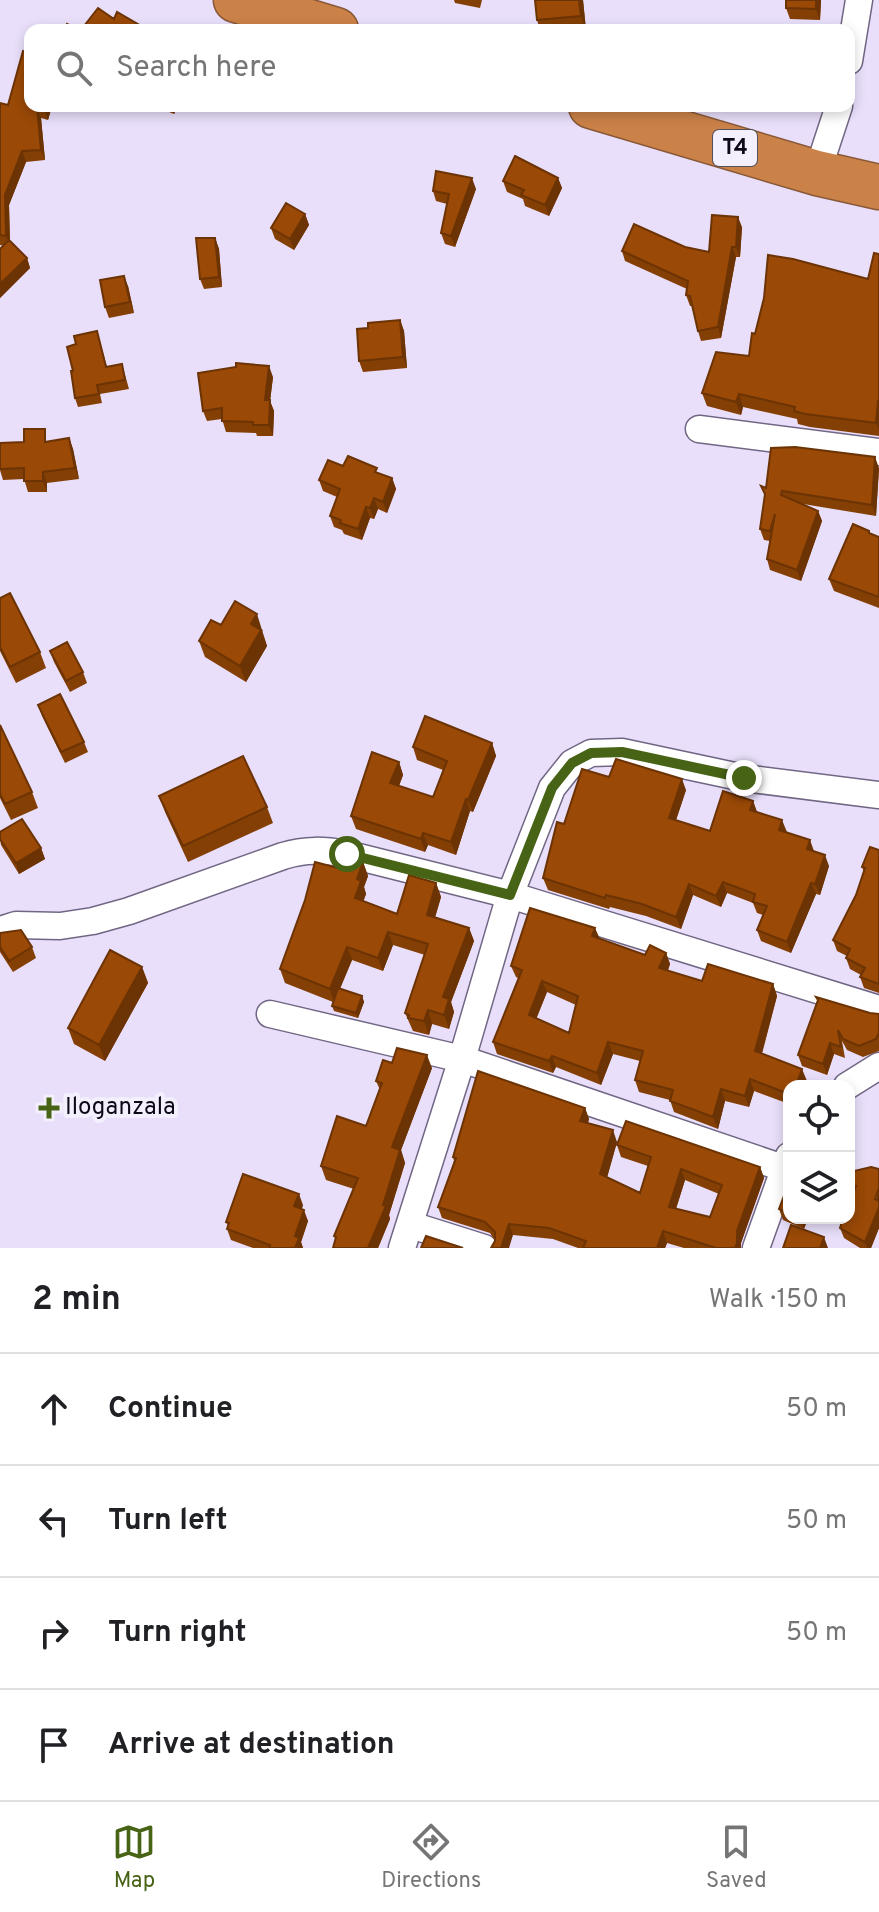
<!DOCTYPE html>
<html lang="en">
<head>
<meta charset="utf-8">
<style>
  body { margin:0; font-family:Overpass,sans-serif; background:#f6f6f6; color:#202124 }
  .controls { position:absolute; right:24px; bottom:24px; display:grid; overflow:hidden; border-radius:16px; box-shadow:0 4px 12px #0003 }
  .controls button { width:72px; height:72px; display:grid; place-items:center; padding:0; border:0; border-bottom:2px solid #e0e0e0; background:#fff; color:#202124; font:40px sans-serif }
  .stop { position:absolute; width:24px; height:24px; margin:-18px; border:6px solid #476315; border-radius:50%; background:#fff }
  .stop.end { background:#476315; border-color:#fff; box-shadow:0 2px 8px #0008 }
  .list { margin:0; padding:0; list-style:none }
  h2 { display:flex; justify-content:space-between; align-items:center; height:104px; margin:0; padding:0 32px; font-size:34px }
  h2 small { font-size:26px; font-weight:400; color:#757577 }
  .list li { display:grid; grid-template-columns:52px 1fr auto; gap:24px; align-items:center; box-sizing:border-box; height:112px; padding:0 32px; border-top:2px solid #e0e0e0 }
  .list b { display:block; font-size:30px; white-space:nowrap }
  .list em { font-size:26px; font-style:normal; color:#757577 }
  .icon { flex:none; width:44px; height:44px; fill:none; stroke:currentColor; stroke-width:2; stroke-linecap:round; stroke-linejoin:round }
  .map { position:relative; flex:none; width:879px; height:1248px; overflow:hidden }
  .search { position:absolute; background:#fff; box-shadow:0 4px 12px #0003; left:24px; right:24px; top:24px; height:88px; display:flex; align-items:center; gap:20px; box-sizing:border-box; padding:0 28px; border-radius:16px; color:#757577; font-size:30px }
  .sheet { height:552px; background:#fff }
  nav { display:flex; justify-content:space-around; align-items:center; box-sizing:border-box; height:112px; border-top:2px solid #e0e0e0; background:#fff; font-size:22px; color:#757577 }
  nav a { display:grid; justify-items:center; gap:4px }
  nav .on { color:#476315 }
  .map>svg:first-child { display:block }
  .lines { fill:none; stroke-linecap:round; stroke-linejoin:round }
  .street-casing { stroke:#716683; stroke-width:29 }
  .highway-casing { stroke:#895836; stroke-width:47 }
  .street { stroke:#fff; stroke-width:26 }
  .highway { stroke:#cb8248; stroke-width:44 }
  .wall { fill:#843f05; fill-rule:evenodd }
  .shaded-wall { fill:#6c3304 }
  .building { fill:#9a4906; stroke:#6c3304; stroke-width:2; fill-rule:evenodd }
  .route { stroke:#476315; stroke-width:10 }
  .poi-dot { fill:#476315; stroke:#f4effd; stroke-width:3 }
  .labels { text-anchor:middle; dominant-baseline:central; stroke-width:8; stroke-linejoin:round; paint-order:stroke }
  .shield { fill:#f4effd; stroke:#534f5b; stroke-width:2 }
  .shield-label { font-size:22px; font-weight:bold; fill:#0e0a15 }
  .poi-label { font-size:24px; fill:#0e0a15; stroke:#f4effd; text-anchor:start }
</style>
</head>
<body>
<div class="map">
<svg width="879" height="1248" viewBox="0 0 879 1248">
  <rect width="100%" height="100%" fill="#e9dffb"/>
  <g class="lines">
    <g class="street-casing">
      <path id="street" d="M849,61L859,0
        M817,173L839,106
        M699,429L879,452
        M0,930L16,925L60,926L93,921L129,911L283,856C306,849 324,850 347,854L510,895L879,1009
        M270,1014L462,1059L783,1168
        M847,1086L879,1066
        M411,1225L484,1248
        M402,1248L462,1059L510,895L552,788L572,763L591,753L622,752L744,778L879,795
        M756,1248L789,1156"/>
    </g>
    <g class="highway-casing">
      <path id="highway" d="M236,0L336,30
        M591,106L817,173L879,187"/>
    </g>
    <use href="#street" class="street"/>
    <use href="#highway" class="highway"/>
  </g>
  <path class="wall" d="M454,0H482L480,8L455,3Z
    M583,0L586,30H540L537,20Z
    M786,0H821L820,20L790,19L786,8Z
    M0,103L8,105L52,106L48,120L41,118L45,160L26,162L9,205L10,241L27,258L30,268L0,298V249L4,246L0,245Z
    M154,106H175L176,110L174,114Z
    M558,178L562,188L549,216L525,206L523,199L507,192L503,181Z
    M476,189L455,247L445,244L441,233L447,204L436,201L433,191Z
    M305,214L309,225L294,250L275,239L271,228Z
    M742,227L740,257H736L721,338L701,341L698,331L692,306H690L686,295L687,289L625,261L622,251L709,252Z
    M215,238L219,249L222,287L204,289L200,279Z
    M879,254V436L810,427L798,424L797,419L743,407L741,415L707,406L702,393L749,356L755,334L868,279Z
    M128,286L134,313L109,318L105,307Z
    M400,320L404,331L407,368L363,372L359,361L368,328Z
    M97,331L107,367L122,364L129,389L100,394L102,403L78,407L75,398L73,371L76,344Z
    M273,377L270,401L274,411L273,436H257L256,433L226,432L222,419L207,421L203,411Z
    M69,438L73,449L79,479L47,483V492H28L24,479L3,480L0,470V443L49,441Z
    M343,466L378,473L392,478L396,489L387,513L378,509L374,519L370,518L362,540L344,534L342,530L334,527L330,516L337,497L323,491L319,480Z
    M879,468L876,516L803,504L818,511L822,521L801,581L770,570L767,559L770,541L764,540L760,529L765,496L761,486L766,488Z
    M869,531L870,534L879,537V608L834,591L829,579Z
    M0,598L40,652L46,668L16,683L0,651Z
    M221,625L263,630L262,632L267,646L246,682L205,657L199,641Z
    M50,651L83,672L87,683L70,692L54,662Z
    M38,705L84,742L88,752L65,763L42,716Z
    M0,725L32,792L38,808L11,820L0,798Z
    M492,743L496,756L473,812L470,811L456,855L428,845L425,852L356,829L351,816L399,762L403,775L399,786L433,797L443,770L417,760L413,747Z
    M609,777L686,790L676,820L710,831L753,801L757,812L814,851L829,866L820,895L816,894L791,953L761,941L757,930L763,915L757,913L753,903L727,893L721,907L693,895L681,929L646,916L610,907L609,909L548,890L543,878L564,824Z
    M159,796L267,807L273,823L188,862L165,812Z
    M0,839L41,848L45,859L19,874L1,845Z
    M879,850V993L864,988L860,977L861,975L850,969L846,958L847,956L837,951L833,940L856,895L864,872L862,867Z
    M363,862L368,876L364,887L366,894L363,901L397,914L436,883L441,897L435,917L469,928L474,941L451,1002L454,1012L449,1029L432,1024L429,1035L413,1031L405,1013L425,955L393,945L383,971L352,960L340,989L362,996L364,1002L358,1018L334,1011L332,1006L333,1002L285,983L280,969L338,868Z
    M0,933L32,947L36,958L13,972L0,952Z
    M599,939L645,955L666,953L670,964L668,971L702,981L773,984L777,996L762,1054L807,1081L789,1086V1104L754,1091L749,1107L725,1101L718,1129L674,1112L670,1100L639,1092L635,1080L640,1061L613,1054L601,1085L556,1067L553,1073L497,1054L493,1042L518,978L516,977L511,966ZM547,992L576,1005L569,1033L536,1019Z
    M142,967L148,983L105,1061L74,1044L68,1028Z
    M816,997L870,1013L879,1014V1051L863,1057L847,1050L842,1041L845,1058L834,1054L827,1075L802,1066L798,1055L818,1001Z
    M392,1063L432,1068L401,1150L405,1163L389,1215L390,1219L378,1248H333L336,1240L334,1236L354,1189L326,1180L321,1166L366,1126L380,1090L376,1081Z
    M585,1108L589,1119L588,1123L617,1142L607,1177L640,1193L648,1166L621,1157L617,1145L760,1167L764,1178L741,1243V1248H684L667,1243L665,1248H578L553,1239L513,1235L495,1241L490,1233L442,1218L438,1207L454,1161L453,1157ZM685,1180L719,1194L710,1217L676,1209Z
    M854,1171L879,1228L871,1248H860L844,1238L840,1228L853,1194L850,1185Z
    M789,1189V1218H808L804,1229L783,1220L779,1209Z
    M303,1205L302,1209L308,1221L301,1242L303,1248H253L231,1240L227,1229L228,1226L226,1222Z"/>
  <path class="shaded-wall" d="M579,0H583L586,30L581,16Z
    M816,0H821L820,20L816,9Z
    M45,106H52L48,120L44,109Z
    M171,106H175L176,110L174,114Z
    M37,107L41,118L45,160L41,150Z
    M22,151L26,162L9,205L10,246L6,236L5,195Z
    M472,178L476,189L455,247L451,236Z
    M558,178L562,188L549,216L545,205Z
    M305,214L309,225L294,250L290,239Z
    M738,217L742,227L740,257L736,247Z
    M215,238L219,249L222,287L219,277Z
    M732,247L736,257L721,338L718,327Z
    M27,258L30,268L0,298V284Z
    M124,276L128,286L134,313L130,302Z
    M400,320L404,331L407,368L403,357Z
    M269,366L273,377L270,401L274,411L273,436L269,425L265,400Z
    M739,394L743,407L741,415L736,402Z
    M878,401L879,405V430L876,423Z
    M69,438L73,449L79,479L75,468Z
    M875,457L879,468L876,516L872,505Z
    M43,472L47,483V492L43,481Z
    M392,478L396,489L387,513L383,502Z
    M374,498L378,509L374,519L370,508Z
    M366,507L370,518L362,540L358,529Z
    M818,511L822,521L801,581L797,570Z
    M257,614L267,646L246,682L240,666L251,624Z
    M492,743L496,756L473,812L468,800Z
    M399,762L403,775L395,796L390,783Z
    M682,779L686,790L673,829L669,818Z
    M466,799L470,811L456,855L451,842Z
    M753,801L757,812L750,810Z
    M782,820L787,832L779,830Z
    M423,833L428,845L425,852L421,839Z
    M810,840L814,851L807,849Z
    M41,848L45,859L19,874L16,863Z
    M825,855L829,866L820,895L815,884Z
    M363,862L368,876L364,887L366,894L360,911L355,898L357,879Z
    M723,882L727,893L721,907L716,896Z
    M436,883L441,897L432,928L427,915Z
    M811,883L816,894L791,953L787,942Z
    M689,884L693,895L681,929L676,917Z
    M469,928L474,941L451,1002L454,1012L449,1029L444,1015L443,997Z
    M595,928L600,939L592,936Z
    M388,932L393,945L383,971L378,958Z
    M347,947L352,960L334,1002L330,989Z
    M666,953L670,964L663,980L659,968Z
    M142,967L148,983L105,1061L99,1045Z
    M542,981L547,992L533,1027L529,1015Z
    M773,984L777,996L759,1063L755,1051Z
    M362,996L364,1002L358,1018L356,1013Z
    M428,1010L432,1024L429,1035L424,1021Z
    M608,1042L613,1054L601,1085L597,1073Z
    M830,1043L834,1054L827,1075L823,1064Z
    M427,1055L432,1068L401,1150L405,1163L389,1215L390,1219L378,1248H368L383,1205L392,1147Z
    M552,1056L556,1067L553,1073L549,1061Z
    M802,1069L807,1081L805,1086H796Z
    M750,1079L754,1091L749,1107L745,1096Z
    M721,1089L725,1101L718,1129L713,1117Z
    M585,1108L589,1119L585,1132L580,1121Z
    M613,1130L617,1142L605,1185L600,1174Z
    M760,1167L764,1178L741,1243V1248H735L737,1231Z
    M681,1169L685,1180L673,1218L669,1207Z
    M879,1188V1228L871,1248H867L865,1242Z
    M299,1194L303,1205L298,1217L294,1206Z
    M304,1210L308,1221L301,1242L303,1248H295V1236Z
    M800,1218H808L804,1229Z
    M509,1224L513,1235L509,1248H501Z
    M663,1231L667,1243L665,1248H657Z
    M824,1237L828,1248H820Z"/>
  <path class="building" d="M535,0H579L581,16L537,20Z
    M786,0H816V9L786,8Z
    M98,8L114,19L117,12L148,30H81Z
    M67,24L79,30H65Z
    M30,49V106H45L44,109L37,107L41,150L22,151L5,195L6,236L0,235V103L8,105L23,51L29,53Z
    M515,156L558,178L545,205L521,195L524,190L503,181Z
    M436,171L472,178L451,236L441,233L449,194L433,191Z
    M286,203L305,214L290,239L271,228Z
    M712,215L738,217L736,247H732L718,327L698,331L690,296L686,295L688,281L622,251L634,224L685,247L709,252Z
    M196,238H215L219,277L200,279Z
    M9,240L27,258L0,284V249Z
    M874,253L879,254V401H878L876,423L805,414L794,411L795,407L739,394L736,402L702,393L716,352L749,356L752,333L755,334L764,298L768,255L793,259L868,279Z
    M124,276L130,302L105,307L100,280Z
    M400,320L403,357L359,361L357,329L368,328V323Z
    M97,331L106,367L122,364L125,380L97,385L99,394L75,398L71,371H73L67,347L76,344L74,336Z
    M236,363L269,366L265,400H270L269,425H253V422L222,421V408L203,411L198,373L236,367Z
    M24,429H45V442L69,438L75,468L43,472V481H24V468L0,469V443L24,442Z
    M795,447L875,457L872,505L782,491L781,495L818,511L797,570L767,559L775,514L770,531L760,529L765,494L761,486L766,488L771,448Z
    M348,456L377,468L375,472L392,478L383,502L374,498L370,508L366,507L358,529L340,523L341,520L330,516L340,489L319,480L328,460L343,466Z
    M853,524L869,531V533L879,537V597L829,579Z
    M10,593L40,652L10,667L0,647V598Z
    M235,601L257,614L251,624L261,630L240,666L199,641L211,620L221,625Z
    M67,642L83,672L66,681L50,651Z
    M60,694L84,742L61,752L38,705Z
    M425,716L492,743L468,800L466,799L451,842L423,833L421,839L351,816L372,752L399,762L390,783L433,797L447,761L413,747Z
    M0,725L32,792L5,804L0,794Z
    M243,756L267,807L183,846L159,796Z
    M616,759L682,779L669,818L710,831L723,791L753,801L750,810L782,820L779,830L810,840L807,849L825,855L815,884L811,883L787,942L757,930L767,906L753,902L755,894L723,882L716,896L689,884L676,917L642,904L606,895L605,898L543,878L557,822L564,824L582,769L609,777Z
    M22,819L41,848L16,863L0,839V832Z
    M870,847L879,850V984L860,977L865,968L846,958L850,949L833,940L856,895L865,868L862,867Z
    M342,857L363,862L357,879L361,881L355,898L397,914L409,875L436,883L427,915L469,928L443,997L449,999L444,1015L428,1010L424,1021L408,1018L409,1015L405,1013L428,944L388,932L378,958L347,947L330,989L280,969L305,900L315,862L338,868Z
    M530,908L595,928L592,936L645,955L650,945L666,953L659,968L702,981L708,964L773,984L755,1051L802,1069L796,1086H789V1094L750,1079L745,1096L721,1089L713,1117L670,1101L673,1090L635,1080L643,1051L608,1042L597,1073L552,1056L549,1061L493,1042L522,970L511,966ZM542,981L578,996L569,1033L529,1015Z
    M21,930L32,947L9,961L0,947V933Z
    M110,950L142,967L99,1045L68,1028Z
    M338,988L362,996L356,1013L332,1006Z
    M816,997L870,1013L879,1014V1033L876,1039L859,1046L843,1039L838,1030L841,1047L830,1043L823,1064L798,1055L818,1000Z
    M397,1048L427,1055L392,1147L400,1150L383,1205L386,1206L368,1248H333L336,1237L334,1236L358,1178L321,1166L337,1116L366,1126L382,1083L376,1081L383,1060L392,1063Z
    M478,1071L585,1108L580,1121L613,1130L600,1174L640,1193L651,1157L617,1145L626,1121L760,1167L737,1231V1243L735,1248H716L663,1231L657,1248H583L586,1241L549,1228L509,1224L501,1248H491L495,1241V1232L485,1222L438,1207L456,1158L453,1157ZM681,1169L722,1185L710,1217L669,1207Z
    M871,1167L879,1169V1188L875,1199L879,1201V1207L865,1242L840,1228L843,1218H849V1204L856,1186L850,1185L854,1171Z
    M243,1174L299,1194L294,1206L304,1210L295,1236L299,1238L295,1248H269L270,1245L227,1229L229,1223L226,1222Z
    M787,1188L789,1189V1213L779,1209Z
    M791,1225L824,1237L820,1248H783Z
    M426,1236L463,1248H421Z"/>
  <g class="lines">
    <path class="route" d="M347,854L510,895L552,788L572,763L591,753L622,752L744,778"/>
  </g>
  <path class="poi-dot" d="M45 1096h8v8h8v8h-8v8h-8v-8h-8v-8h8z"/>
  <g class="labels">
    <rect class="shield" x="713" y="130" width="44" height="36" rx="6"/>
    <g class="shield-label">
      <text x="735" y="148">T4</text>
    </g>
    <g class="poi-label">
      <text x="65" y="1108">Iloganzala</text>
    </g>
  </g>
</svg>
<div class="controls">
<button><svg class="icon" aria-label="locate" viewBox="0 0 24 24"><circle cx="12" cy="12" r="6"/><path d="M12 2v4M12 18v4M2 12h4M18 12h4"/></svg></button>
<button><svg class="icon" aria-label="layers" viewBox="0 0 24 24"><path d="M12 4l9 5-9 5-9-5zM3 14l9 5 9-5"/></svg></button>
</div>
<div class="stop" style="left:347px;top:854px"></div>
<div class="stop end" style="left:744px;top:778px"></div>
<div class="search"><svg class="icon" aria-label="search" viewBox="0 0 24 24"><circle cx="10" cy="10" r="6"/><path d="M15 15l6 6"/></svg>Search here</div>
</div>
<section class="sheet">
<h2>2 min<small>Walk · 150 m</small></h2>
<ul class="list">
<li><svg class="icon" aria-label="ahead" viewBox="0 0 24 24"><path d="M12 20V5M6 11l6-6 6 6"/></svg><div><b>Continue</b></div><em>50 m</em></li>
<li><svg class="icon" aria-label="left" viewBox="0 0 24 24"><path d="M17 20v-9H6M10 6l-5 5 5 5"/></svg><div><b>Turn left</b></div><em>50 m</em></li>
<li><svg class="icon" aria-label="right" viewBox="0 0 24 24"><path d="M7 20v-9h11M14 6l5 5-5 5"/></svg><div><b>Turn right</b></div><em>50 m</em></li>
<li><svg class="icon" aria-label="arrive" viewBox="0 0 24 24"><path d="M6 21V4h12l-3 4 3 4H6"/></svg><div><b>Arrive at destination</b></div></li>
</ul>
</section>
<nav>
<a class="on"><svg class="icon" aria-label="map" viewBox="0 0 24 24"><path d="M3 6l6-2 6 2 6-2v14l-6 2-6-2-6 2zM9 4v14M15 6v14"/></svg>Map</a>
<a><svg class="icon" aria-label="directions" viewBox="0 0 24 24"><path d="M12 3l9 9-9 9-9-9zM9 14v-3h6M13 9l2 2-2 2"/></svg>Directions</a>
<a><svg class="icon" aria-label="saved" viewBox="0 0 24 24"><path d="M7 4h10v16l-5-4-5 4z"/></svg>Saved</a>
</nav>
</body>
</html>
